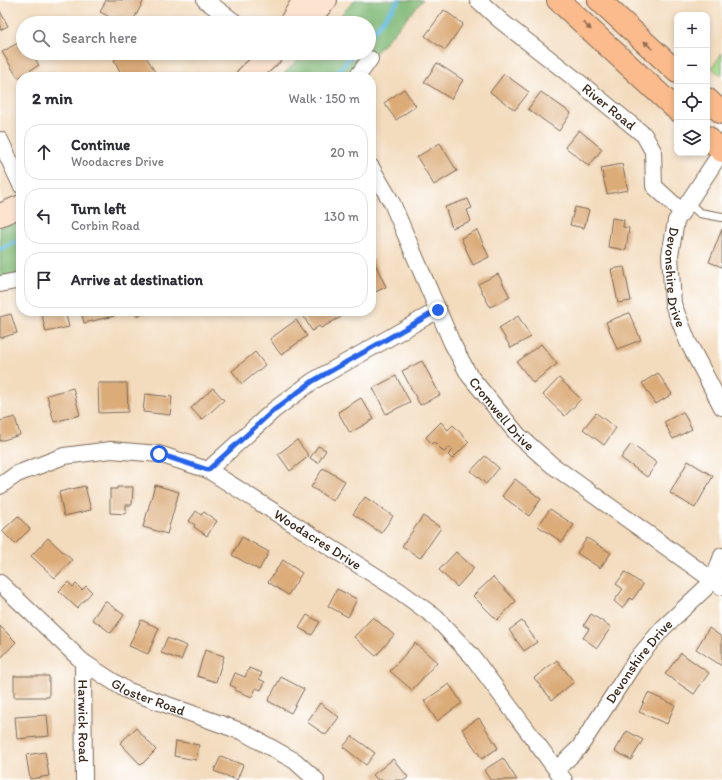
<!DOCTYPE html>
<html lang="en">
<head>
<meta charset="utf-8">
<style>
  body { margin:0; font-family:Itim,sans-serif; background:#f7f7f7; color:#2b2b33 }
  .controls { position:absolute; right:12px; top:12px; display:grid; overflow:hidden; border-radius:8px; box-shadow:0 2px 6px #0003 }
  .controls button { width:36px; height:36px; display:grid; place-items:center; padding:0; border:0; border-bottom:1px solid #e1e1e2; background:#fff; color:#2b2b33; font:20px sans-serif }
  .stop { position:absolute; width:12px; height:12px; margin:-9px; border:3px solid #2563eb; border-radius:50%; background:#fff }
  .stop.end { background:#2563eb; border-color:#fff; box-shadow:0 1px 4px #0008 }
  .list { margin:0; padding:0; list-style:none }
  h2 { display:flex; justify-content:space-between; align-items:center; height:52px; margin:0; padding:0 16px; font-size:17px }
  h2 small { font-size:13px; font-weight:400; color:#7c7c81 }
  .list li { display:grid; grid-template-columns:26px 1fr auto; gap:12px; align-items:center; box-sizing:border-box; height:56px; margin:0 8px 8px; padding:0 8px; border:1px solid #e1e1e2; border-radius:16px }
  .list b { display:block; font-size:15px; white-space:nowrap }
  .list p { margin:0; font-size:13px; white-space:nowrap; color:#7c7c81 }
  .list em { font-size:13px; font-style:normal; color:#7c7c81 }
  .icon { flex:none; width:22px; height:22px; fill:none; stroke:currentColor; stroke-width:2; stroke-linecap:round; stroke-linejoin:round }
  .map { position:relative; flex:none; width:722px; height:780px; overflow:hidden }
  .search { position:absolute; background:#fff; box-shadow:0 2px 6px #0003; left:16px; top:16px; width:360px; height:44px; display:flex; align-items:center; gap:10px; box-sizing:border-box; padding:0 14px; border-radius:22px; color:#7c7c81; font-size:15px }
  .panel { position:absolute; background:#fff; box-shadow:0 2px 6px #0003; left:16px; top:72px; width:360px; height:244px; border-radius:16px }
  .map>svg:first-child { display:block }
  .green { fill:#a3da8c; stroke:#6f8255 }
  .forest { fill:#82ba78; stroke:#5e724b }
  .lines { fill:none; stroke-linecap:round; stroke-linejoin:round }
  .stream { stroke:#63bae0; stroke-width:4.5 }
  .building { fill:#dbab78 }
  .lane-casing { stroke:#7b6856; stroke-width:10 }
  .street-casing { stroke:#7b6856; stroke-width:18 }
  .secondary-casing { stroke:#7b6856; stroke-width:24 }
  .primary-casing { stroke:#7b6856; stroke-width:24 }
  .lane { stroke:#fff; stroke-width:8 }
  .street { stroke:#fff; stroke-width:16 }
  .secondary { stroke:#fde4d1; stroke-width:22 }
  .primary { stroke:#fbbb8c; stroke-width:22 }
  .oneway { fill:#916b50 }
  .route { stroke:#2563eb; stroke-width:5 }
  .labels { text-anchor:middle; dominant-baseline:central; stroke-width:3.5; stroke-linejoin:round; paint-order:stroke }
  .street-label { font-size:14px; fill:#3b2a1e; stroke:#fff }
</style>
</head>
<body>
<div class="map">
<svg width="722" height="780" viewBox="0 0 722 780">
  <rect width="100%" height="100%" fill="#fff"/>
  <filter id="ink" filterUnits="userSpaceOnUse"><feTurbulence type="fractalNoise" baseFrequency=".025" numOctaves="2"/><feDisplacementMap in="SourceGraphic" scale="8" xChannelSelector="R" yChannelSelector="G"/><feConvolveMatrix kernelMatrix="1 2 1 2 8 2 1 2 1" color-interpolation-filters="sRGB"/></filter>
  <filter id="wash" filterUnits="userSpaceOnUse"><feTurbulence type="fractalNoise" baseFrequency=".012" numOctaves="4" result="noise"/><feDisplacementMap in="SourceGraphic" scale="16" xChannelSelector="R" yChannelSelector="G"/><feGaussianBlur stdDeviation="0.9" result="paint"/><feColorMatrix in="noise" values="0 0 0 0 0 0 0 0 0 0 0 0 0 0 0 0 0 1.4 0 .05"/><feComposite in="paint" operator="in"/></filter>
  <g filter="url(#wash)">
    <rect width="100%" height="100%" fill="#f3dbbd"/>
    <path class="green" d="M722,53V76L712,68Z"/>
    <path class="forest" d="M355,0H423L370,59L357,77H281L304,53H369V23H333Z
      M21,218V280L0,284V227Z"/>
    <g class="lines">
      <path class="stream" d="M369,37L399,0
        M333,77L354,53
        M0,249L21,240"/>
    </g>
    <g id="blocks">
      <path class="building" d="M106,0H144L132,23H121L100,12Z
        M444,10L463,24L445,50L425,36Z
        M0,11L8,26L0,30Z
        M23,40V53H31L39,65L18,78L2,52Z
        M126,53H144L158,77H123L114,60Z
        M437,63L463,80L451,99L424,82Z
        M504,74L529,92L515,110L490,92Z
        M404,89L416,106L396,120L384,103Z
        M541,92L571,113L559,131L528,109Z
        M579,130L602,149L589,166L565,147Z
        M440,143L457,171L434,185L417,157Z
        M622,164L628,190L607,194L601,168Z
        M468,199L472,208L467,210L471,221L452,228L445,207Z
        M575,207L589,210L584,228L570,225Z
        M612,218L624,220L623,227L629,228L626,250L608,247Z
        M722,229V267L709,262Z
        M477,230L489,257L473,265L461,238Z
        M371,259H373L386,287L371,294Z
        M624,267L631,301L618,303L611,269Z
        M498,274L510,297L490,307L478,284Z
        M41,311H65L69,327L46,332Z
        M81,311H113L114,316L84,323Z
        M135,311H151L136,316Z
        M315,311H338L341,317L321,328L319,326L312,331L304,317Z
        M629,313L641,340L617,349L606,322Z
        M11,314L17,333L0,338V317Z
        M518,316L531,337L511,348L499,328Z
        M296,320L307,336L281,355L270,339Z
        M541,344L557,364L533,383L517,362Z
        M255,352L265,365L242,384L232,371Z
        M422,361L440,395L420,405L402,371Z
        M658,373L672,394L656,404L642,383Z
        M396,376L410,402L386,414L373,388Z
        M559,378L581,399L565,416L543,395Z
        M98,383H127L128,412L99,413Z
        M73,388L80,415L54,422L47,395Z
        M213,388L224,400L202,420L191,408Z
        M145,394L172,397L170,415L143,412Z
        M361,398L374,419L350,433L338,412Z
        M683,412L692,429L673,439L664,422Z
        M596,413L616,428L604,445L583,429Z
        M15,417L20,435L0,441V421Z
        M441,422L448,430L453,425L469,442L452,459L448,455L453,450L450,447L444,452L434,442L432,444L426,437Z
        M297,440L309,456L290,471L278,454Z
        M631,444L657,463L647,477L621,458Z
        M318,446L326,450L318,463L310,458Z
        M485,456L499,468L486,484L471,471Z
        M688,461L713,476L695,508L670,493Z
        M323,468L345,481L333,501L311,487Z
        M515,479L541,499L529,516L502,496Z
        M155,485L179,492L167,534L143,527Z
        M85,486L91,510L64,516L59,492Z
        M117,487H133L132,505H126V514L110,513V489H117Z
        M365,497L393,516L381,533L353,514Z
        M550,509L574,525L562,542L538,526Z
        M196,511L201,515L204,512L217,521L207,536L194,527L195,525L189,521Z
        M18,516L30,529L15,544L2,531Z
        M423,516L441,528L420,558L402,546Z
        M242,537L269,552L259,570L232,555Z
        M48,538L72,560L55,578L31,556Z
        M587,538L611,553L600,568L577,553Z
        M456,552L474,568L457,587L439,570Z
        M283,560L302,573L288,595L268,582Z
        M625,572L643,585L632,600L630,598L622,608L614,601L623,589L616,584Z
        M493,577L516,601L497,620L473,596Z
        M68,582L73,587L76,584L82,590L86,586L92,592L77,608L59,591Z
        M337,589L357,599L348,617L328,606Z
        M105,601L124,615L111,633L92,619Z
        M591,614L611,627L597,648L583,638L589,629L584,625Z
        M307,615L320,622L312,635L299,628Z
        M373,617L394,635L376,656L354,637Z
        M141,620L159,628L148,654L129,646Z
        M522,621L537,642L524,651L509,630Z
        M0,626L16,642L0,659Z
        M709,628L722,637V666L696,649Z
        M167,638L187,646L181,660L161,653Z
        M415,643L437,662L412,690L390,671Z
        M205,650L224,656L216,682L197,676Z
        M681,653L709,673L694,694L665,674Z
        M557,660L574,682L552,700L534,678Z
        M249,668L262,673L259,679L265,682L261,690L256,688L252,697L235,690L236,688L230,685L235,673L245,677Z
        M14,676H49V697H14Z
        M281,677L304,689L291,713L268,701Z
        M449,684L462,703L437,721L424,701Z
        M648,693L675,705L667,724L639,712Z
        M320,703L339,717L326,735L307,722Z
        M47,715L49,736L17,739L15,717Z
        M479,718L498,748L482,759L462,729Z
        M136,728L156,750L141,765L120,743Z
        M627,731L643,740L631,760L615,751Z
        M352,736L375,753L366,765L343,747Z
        M176,741L199,745L196,760L174,756Z
        M45,752L49,776L30,779L26,755Z
        M221,756L243,765L237,780L214,771Z
        M503,758L517,780H490L484,770Z
        M393,759L408,777L405,780H378L373,775Z"/>
    </g>
  </g>
  <g filter="url(#ink)">
    <use href="#blocks" fill-opacity="0" stroke="#7b6856" stroke-width="1"/>
    <g class="lines">
      <g class="lane-casing">
        <path id="lane" d="M688,203L700,213L722,217"/>
      </g>
      <g class="street-casing">
        <g id="street">
          <path d="M205,0L236,23"/>
          <path id="s1" d="M478,0L501,21L574,78L644,135L653,151L654,186L682,212"/>
          <path d="M357,77L370,59"/>
          <path d="M0,140L21,185"/>
          <path id="s2" d="M722,151L676,221L670,255L673,304L688,342L722,407"/>
          <path id="s3" d="M371,167L392,203L452,343L469,375L518,435L552,465L722,587"/>
          <path d="M0,284L21,280"/>
          <path d="M208,470L274,410L313,381L438,310"/>
          <path id="s4" d="M0,486L17,474L64,456L111,450L159,454L208,470L398,590L435,617L472,656L564,780"/>
          <path id="s5" d="M0,583L83,662L126,690L243,732L295,761L316,780"/>
          <path id="s6" d="M83,662L84,780"/>
          <path id="s7" d="M557,769L579,748L636,660L663,628L713,581L722,556"/>
        </g>
      </g>
      <g class="secondary-casing">
        <path id="secondary" d="M290,23L304,0
          M304,23L326,0
          M247,77L273,53
          M0,215L21,206"/>
      </g>
      <g class="primary-casing">
        <path id="primary" d="M558,0L677,110
          M599,0L677,72
          M707,99L722,113
          M707,137L722,151"/>
      </g>
      <use href="#lane" class="lane"/>
      <use href="#street" class="street"/>
      <use href="#secondary" class="secondary"/>
      <use href="#primary" class="primary"/>
    </g>
    <defs><path id="oneway-solid" d="M-6-.8H1V-3.2L6.5 0L1 3.2V.8H-6Z"/></defs>
    <g class="oneway">
      <use href="#oneway-solid" transform="translate(587 26) rotate(43)"/>
      <use href="#oneway-solid" transform="translate(648 45) rotate(-137)"/>
    </g>
  </g>
  <g class="lines" filter="url(#ink)">
    <path class="route" d="M159,454L208,470L274,410L313,381L438,310"/>
  </g>
  <g class="labels">
    <g class="street-label">
      <text stroke="none"><textPath href="#s1" startOffset="169">River Road</textPath></text>
      <text stroke="none"><textPath href="#s2" startOffset="141">Devonshire Drive</textPath></text>
      <text stroke="none"><textPath href="#s3" startOffset="281">Cromwell Drive</textPath></text>
      <text stroke="none"><textPath href="#s4" startOffset="348">Woodacres Drive</textPath></text>
      <text stroke="none"><textPath href="#s7" startOffset="136">Devonshire Drive</textPath></text>
      <text stroke="none"><textPath href="#s5" startOffset="189">Gloster Road</textPath></text>
      <text stroke="none"><textPath href="#s6" startOffset="59">Harwick Road</textPath></text>
    </g>
  </g>
</svg>
<div class="controls">
<button>+</button>
<button>−</button>
<button><svg class="icon" aria-label="locate" viewBox="0 0 24 24"><circle cx="12" cy="12" r="6"/><path d="M12 2v4M12 18v4M2 12h4M18 12h4"/></svg></button>
<button><svg class="icon" aria-label="layers" viewBox="0 0 24 24"><path d="M12 4l9 5-9 5-9-5zM3 14l9 5 9-5"/></svg></button>
</div>
<div class="stop" style="left:159px;top:454px"></div>
<div class="stop end" style="left:438px;top:310px"></div>
<div class="search"><svg class="icon" aria-label="search" viewBox="0 0 24 24"><circle cx="10" cy="10" r="6"/><path d="M15 15l6 6"/></svg>Search here</div>
<section class="panel">
<h2>2 min<small>Walk · 150 m</small></h2>
<ul class="list">
<li><svg class="icon" aria-label="ahead" viewBox="0 0 24 24"><path d="M12 20V5M6 11l6-6 6 6"/></svg><div><b>Continue</b><p>Woodacres Drive</p></div><em>20 m</em></li>
<li><svg class="icon" aria-label="left" viewBox="0 0 24 24"><path d="M17 20v-9H6M10 6l-5 5 5 5"/></svg><div><b>Turn left</b><p>Corbin Road</p></div><em>130 m</em></li>
<li><svg class="icon" aria-label="arrive" viewBox="0 0 24 24"><path d="M6 21V4h12l-3 4 3 4H6"/></svg><div><b>Arrive at destination</b></div></li>
</ul>
</section>
</div>
</body>
</html>
